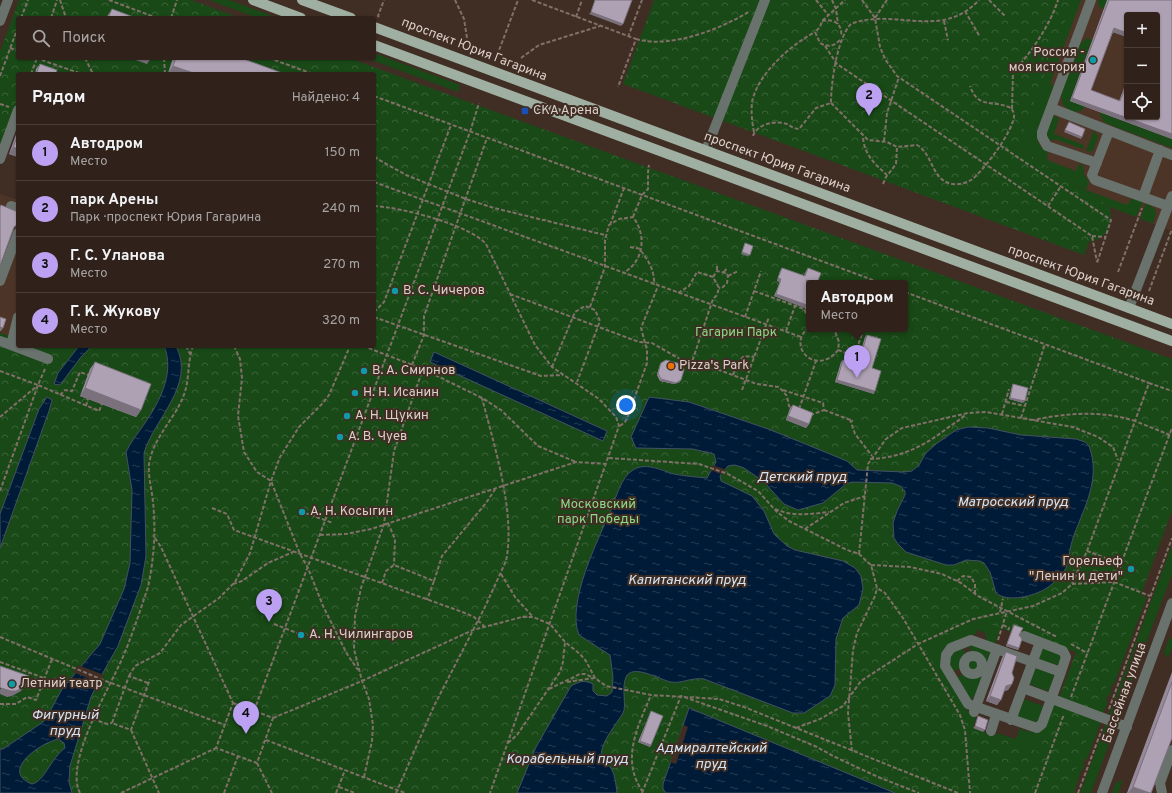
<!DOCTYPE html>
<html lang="ru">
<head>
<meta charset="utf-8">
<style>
  body { margin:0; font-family:Overpass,sans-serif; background:#382a24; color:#f1f3f6 }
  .controls { position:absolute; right:12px; top:12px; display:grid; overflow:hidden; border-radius:4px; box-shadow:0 1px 3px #0004 }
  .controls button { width:36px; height:36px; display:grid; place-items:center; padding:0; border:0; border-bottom:1px solid #4b3f3a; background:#30221b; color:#f1f3f6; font:20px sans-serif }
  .you { position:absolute; left:626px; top:405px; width:14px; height:14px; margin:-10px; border:3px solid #fff; border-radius:50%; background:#1a73e8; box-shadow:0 0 0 6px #1a73e833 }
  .badge { display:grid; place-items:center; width:26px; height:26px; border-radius:50%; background:#bca0f2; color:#111; font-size:13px; font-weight:700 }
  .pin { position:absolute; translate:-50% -33px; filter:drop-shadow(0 1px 2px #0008) }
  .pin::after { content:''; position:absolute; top:21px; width:14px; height:12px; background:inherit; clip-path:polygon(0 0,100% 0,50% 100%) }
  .popup { position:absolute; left:806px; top:280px; width:102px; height:52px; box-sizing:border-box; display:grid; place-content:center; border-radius:4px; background:#30221b; filter:drop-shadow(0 1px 3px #0005); font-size:13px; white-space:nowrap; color:#a8a4a3 }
  .popup b { font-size:15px; color:#f1f3f6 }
  .popup::after { content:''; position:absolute; left:50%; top:100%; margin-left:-8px; border:8px solid transparent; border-top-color:#30221b }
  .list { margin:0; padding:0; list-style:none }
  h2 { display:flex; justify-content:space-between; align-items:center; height:52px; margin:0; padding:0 16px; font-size:17px }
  h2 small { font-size:13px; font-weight:400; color:#a8a4a3 }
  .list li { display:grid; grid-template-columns:26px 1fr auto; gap:12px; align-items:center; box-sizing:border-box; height:56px; padding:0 16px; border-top:1px solid #4b3f3a }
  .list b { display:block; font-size:15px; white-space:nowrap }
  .list p { margin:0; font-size:13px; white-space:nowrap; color:#a8a4a3 }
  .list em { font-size:13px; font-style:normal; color:#a8a4a3 }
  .icon { flex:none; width:22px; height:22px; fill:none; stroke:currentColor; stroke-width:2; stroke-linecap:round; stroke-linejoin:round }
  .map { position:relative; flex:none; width:1172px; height:793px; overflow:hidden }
  .search { position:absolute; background:#30221b; box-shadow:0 1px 3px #0004; left:16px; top:16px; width:360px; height:44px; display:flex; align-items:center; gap:10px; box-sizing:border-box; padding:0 14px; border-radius:4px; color:#a8a4a3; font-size:15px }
  .panel { position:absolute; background:#30221b; box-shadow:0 1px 3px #0004; left:16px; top:72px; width:360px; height:276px; border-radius:4px }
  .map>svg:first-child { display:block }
  .built { fill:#4c3527; fill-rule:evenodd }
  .grass { fill:#194917 }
  .forest { fill:url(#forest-crowns); fill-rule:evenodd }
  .water { fill:url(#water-ripples); stroke:#425163; fill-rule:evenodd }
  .pier { fill:#402e24 }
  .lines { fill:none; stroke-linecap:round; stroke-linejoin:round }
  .path { stroke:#807068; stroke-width:2; stroke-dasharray:4 2; stroke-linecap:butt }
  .minor { stroke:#69726c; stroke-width:10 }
  .major { stroke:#9fb0a3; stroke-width:10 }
  .wall { fill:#968a9a; fill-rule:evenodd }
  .shaded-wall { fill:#7a717d }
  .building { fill:#aea1b3; stroke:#7a717d; fill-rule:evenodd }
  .culture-dot { fill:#0f9aa8; stroke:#402e24; stroke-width:1.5 }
  .transit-dot { fill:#1a4fb4; stroke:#402e24; stroke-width:1.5 }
  .food-dot { fill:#e8710a; stroke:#402e24; stroke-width:1.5 }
  .labels { text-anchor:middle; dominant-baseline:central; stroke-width:4; stroke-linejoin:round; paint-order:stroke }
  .street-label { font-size:13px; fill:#dcd0ca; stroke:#402e24 }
  .poi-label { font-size:13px; fill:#dcd0ca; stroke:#402e24; text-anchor:start }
  .park-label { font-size:13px; fill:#8cda85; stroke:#402e24 }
  .water-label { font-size:14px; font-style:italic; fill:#d4e4f4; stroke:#402e24 }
</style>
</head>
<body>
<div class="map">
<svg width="1172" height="793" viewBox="0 0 1172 793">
  <defs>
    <pattern id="forest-crowns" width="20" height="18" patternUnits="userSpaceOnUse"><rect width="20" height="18" fill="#194917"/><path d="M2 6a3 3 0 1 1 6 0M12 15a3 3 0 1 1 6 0" fill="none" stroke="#3a6237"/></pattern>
    <pattern id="water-ripples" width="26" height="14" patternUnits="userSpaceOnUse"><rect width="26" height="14" fill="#001b37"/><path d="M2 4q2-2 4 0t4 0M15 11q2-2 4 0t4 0" fill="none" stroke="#253b53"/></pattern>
  </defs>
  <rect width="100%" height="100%" fill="#402e24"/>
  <path class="built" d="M1073,0H1172V231L1110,207L1017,147ZM1127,15H1157V117H1127Z
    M0,194L18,200V339L0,333Z"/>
  <path class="grass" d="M209,0H229L278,18H258Z
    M1014,0H1081L1050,84L1054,85L1037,133C1037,143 1040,147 1048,152L1047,160L1076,171L1079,164L1083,165L1084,174L1089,182L1086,190L1127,205L1132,198L1143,202L1136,217L1110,207L1017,147Z
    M1098,0H1108L1104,10L1098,5Z
    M1087,38L1092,40L1070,101L1085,106L1081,111L1072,112L1063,105L1061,95L1080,44Z
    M374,53L460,85L458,92L366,58H374Z
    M1099,112L1172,139V148L1110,125L1103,121Z
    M1056,116L1059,119L1054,134L1084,145L1083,149L1055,139L1054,141L1048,139L1046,134L1053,117Z
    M1094,130L1098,137L1093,150L1089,152L1086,151Z
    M1146,203L1155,209L1156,214L1153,223L1140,219Z
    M1172,545V574L1119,715L1114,716L1109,714Z
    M1141,595L1147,597L1114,684H1112L1110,695H1108L1106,700L1108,702L1103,713L1072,702Z
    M1006,614L995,644L987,642L985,633L977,630L976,634C962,639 955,640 943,651L966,710L977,715L973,728L995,736L996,733L1016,739L1020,728L1026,731L1039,732L1053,704L1064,708L1032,793H973L925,650V645L965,625Z
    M1169,638L1172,639V647L1168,658L1164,653Z
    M971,644L991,652L987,665L984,664L979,656L972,653L968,645Z
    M962,646L966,655L962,660L961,668L952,672L949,655Z
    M1043,648L1060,654L1062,656L1058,665L1039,660L1038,656Z
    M965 665a7 7 0 1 1 14 0a7 7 0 1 1-14 0Z
    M1036,668L1054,674L1050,690L1047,691L1029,684Z
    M965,673L971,677H977L980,673L983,674L978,690L972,699L969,698L956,678Z
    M1024,699L1043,706L1038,723L1017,717Z
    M1069,710L1101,722L1087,759H1085L1083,764L1085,765L1082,771L1081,770L1074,793H1038Z
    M1106,723L1111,725L1114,730L1091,793H1080Z
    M1123,780L1118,793H1112L1116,783Z"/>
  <path class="forest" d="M19,0H191L240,18H18V58H349L1172,359V511L1067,793H0V333L18,339V346H374V74H18V118L0,146V52ZM809,283H905V329H809ZM983,621L1011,632L1013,626L1024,631V633L1076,652L1039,752L972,728L975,716L963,710L926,651L931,643L974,622Z
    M654,0H1073L1017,147L1110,207C1113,225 1108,239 1089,242L1084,255L623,84Z"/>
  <path class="water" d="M79,346H92L81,357L60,385L54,384L58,373Z
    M164,346H176C196,385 154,419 144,453L146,556L141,585L118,646L100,678L91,697L70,766L69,782L72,793H0V749H3L43,722L48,715L62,689L100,644L124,589L130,563L132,490L126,452C131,441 139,432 145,423C160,401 175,372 164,346ZM58,739L64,743L65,748C51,758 44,782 32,784C0,772 38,744 58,739Z
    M434,352L607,431L603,441L430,362Z
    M47,397L52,400L49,411L0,548V514L39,409Z
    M649,397L689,402L771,430L847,461L857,470L904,472L912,471L919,465L926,453L936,444L956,430L968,427L988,428L1021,435L1076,439L1085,442L1089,446C1101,478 1085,506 1074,535C1070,546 1069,557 1066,568C1062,575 1054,583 1047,588C1034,596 1008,603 996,593L990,572L984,563L980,561L966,560L954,565H946L906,552L898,544L894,538L893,523L897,511L905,495V491L900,486L892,483L852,482L846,484L823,503L798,510L784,504L763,481L744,468L735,465L728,466L720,476L721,481L752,496L764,511L774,534L787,546L795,550L843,561L855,568L861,576L863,589L859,605L843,618L836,639L835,685L830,696L804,713H793L704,679C692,677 681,684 671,682C660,680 633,663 626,677C621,688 627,706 623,713C616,725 602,740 601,755C601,762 606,763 610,767C615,773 616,785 617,793H517L536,747L571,686C579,682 584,679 593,684V691L597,695L607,696L612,692L613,677L610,655L579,635C566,603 598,540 611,510C616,498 621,477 633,470C646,462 660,470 674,474C684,476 696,477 707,478L716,462L714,454L693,449L636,448L631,437Z
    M689,708L895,793H666L663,789V784Z"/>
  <path class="pier" d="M712,465L724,469L726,470L723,475L721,474L710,470Z
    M78,665L104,675L100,683L73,672Z
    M683,725L688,727L676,764L670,762Z"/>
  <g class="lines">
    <path class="path" d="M60,0L66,18
      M109,0L157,18
      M455,0L464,19L467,38
      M532,0L636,39L618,87
      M816,0L829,16
      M832,0L836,9L838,24
      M862,0L875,18L880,47L885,59L897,76L1111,220L1097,263
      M989,0L1005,16
      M965,11L980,37
      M379,17L378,16L384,0
      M576,17L582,0
      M21,18L28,0
      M51,18L57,0
      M171,18L177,0
      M875,18L887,0
      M822,21C833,18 843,24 841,36
      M944,21L948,40
      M628,37L642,0
      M636,39C670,49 721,29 750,11
      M840,40C833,47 828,47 820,43L815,32L820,27L822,21L845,0
      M825,46L837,64L1092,236L1097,262
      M10,48L18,51
      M36,58L82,74
      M85,58L93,74
      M164,58L165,74
      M269,58L313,74
      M521,58L539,45L600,26
      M495,61L518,0
      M31,74L37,58
      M0,76L18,27
      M374,96L881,283
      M831,103L868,140L887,142L897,147L917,145C934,155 931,181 953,184C959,185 966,183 971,180C982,173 1016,128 1014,114C1013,111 1012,109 1009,107C992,100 978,109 970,86
      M0,104L9,107
      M1012,109L1013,72C1030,55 1051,23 1058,0
      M754,132C752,122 751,112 752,102C758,73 791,45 815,32
      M753,136C757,124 775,120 787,124C791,126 794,129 799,129L816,108L831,103C831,83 837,38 851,24C894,7 941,41 979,0
      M863,138C865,156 875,164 887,175
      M884,141L887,113L899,77
      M374,157L406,175L466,199L494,208L605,235
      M374,182L801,337
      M883,184L886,177L896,164L897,147
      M374,206C400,207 470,225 486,244L535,345L552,367L599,399L616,417L619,426L490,793
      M1048,206L1061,186
      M633,217L642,195L648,189V172L649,165
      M610,225L624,188
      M1092,236L1105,237
      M630,247L641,249
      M641,251C649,261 655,272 654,285
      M717,266V271
      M724,272L727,268
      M1118,272L1142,208
      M728,276L738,271
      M713,277L717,271L726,273L728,276L727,283L722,288H719
      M820,282L821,283
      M754,291L804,309L809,320
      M1149,291L1172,229
      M905,292L1149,383
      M678,293L689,286L697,272L713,277L719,288L717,295L713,299L689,371
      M510,294L639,342L652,343L680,359L719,370L757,384L779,387L787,396L789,406L792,408
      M590,307L605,267V240L609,225L619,219L633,217C647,235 644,262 623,273
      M374,312L384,302L451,125
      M374,317L541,376L563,375
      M745,317L761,271
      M809,327C785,347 817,377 838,350L839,342L834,329
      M786,331L795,306
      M186,346L190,354
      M234,346L240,359L242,378L238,416L244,452L257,472L271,481L300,554L308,568L323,606L347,654L358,670
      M351,346H352
      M363,346L423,369L482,398L501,410L538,446L576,462
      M838,350L854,356L864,329
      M412,365L424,335V316L487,138
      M552,367L575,312L585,306L595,310L600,321L577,382
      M45,369L38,385L99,411L102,404
      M0,371L38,385
      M733,375L738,362L744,356L754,357
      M742,390L769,317
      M783,390L823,403L824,410L811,415
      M60,395L65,390L72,391L80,372L88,375
      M1006,402L1025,406
      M86,406L88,399
      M799,409L816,361
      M824,410L853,421
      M1002,414L1009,389
      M0,417L37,386
      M1021,418L1045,344
      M850,419L855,434L872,456
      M620,426L625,422L628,416L647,363V350L641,328L658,286
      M1170,435L1135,421L1149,383L1172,391
      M609,458L699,464L728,474L758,491L777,512L789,521L847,550L859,554L871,565L877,588L885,593L903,618L960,715L965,730L970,793
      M870,459C899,458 923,447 946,429C953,424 960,420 966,414
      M0,491L38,385
      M212,508L227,514L234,530L465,613L474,617L484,626
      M775,509C793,517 810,514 829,512
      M305,513L333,523
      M388,523L395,539L394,565
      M805,529L844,503L865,496
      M320,535L346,534L371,529L576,462L607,464
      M155,538L161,547L233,703
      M1087,551L1121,564
      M859,554L868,464L886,439L902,428L968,413L986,412L1073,427L1098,437L1113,447L1118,460
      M871,565L910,567L942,574L961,583L978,596L1057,637
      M501,574L515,597L533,617
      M434,581L442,556L486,503L496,488
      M957,581L963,576L971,577L975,584V594
      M382,583L386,571L394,565L434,581L427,600
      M233,584L242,581L268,563L293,552
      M1072,584L1114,582L1150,596
      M1000,612L1003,599
      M274,624L297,633
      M1003,625L1009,628L1008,630
      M0,637L103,680L225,725
      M998,640L1007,611
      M1071,644L1087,653
      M0,662L44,678
      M129,676L135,666L160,653L181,625L219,598L235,582L250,553L271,481L280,457L299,427L323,403L329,395L350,346
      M567,682L594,678
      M148,683L129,676L112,723L131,730C137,713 144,696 150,679
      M549,689L580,674H585L594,678
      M1071,697L1172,428
      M233,703L273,718L257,763L216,748Z
      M0,704H16L27,697L36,700L52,659
      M1109,709L1172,538
      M254,711L470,132L479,103
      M273,718L362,681L473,630L522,617H533L550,624L565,642L580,654L586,661L595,678L606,686L651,695L719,699L744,707L958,793
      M93,719L107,724L112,723
      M796,728L820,719L843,706L861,681L918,644L973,619L1033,606L1062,593L1072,584L1087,551L1135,421C1101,410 1067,413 1033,420
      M131,730L159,793
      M266,740L405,793
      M508,743L517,735L560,672L563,662L565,642
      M852,751L848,713L853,650L857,633L875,596L877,588
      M257,763L272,793
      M364,777L372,741L373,725L369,699L362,681L354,649L355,616L361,588L384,524L394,451L423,369
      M339,787L355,793
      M643,792C620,760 638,726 651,695
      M80,793C64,763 109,689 122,659C132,636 140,611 148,587C154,559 156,530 153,502C152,490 148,477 149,465C152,439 174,420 183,397C190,381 187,362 193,346
      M121,793L216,748
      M224,793L238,756
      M336,793L345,770
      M396,793L434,706L485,607L506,561C516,514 494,445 482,398
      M642,793L681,696L767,726L817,747L833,756L878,777L919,793
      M1035,793L1064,714
      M1078,793L1102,729"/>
    <path class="minor" d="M1091,0L1042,132V137L1047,146L1097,163
      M0,21L8,0
      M1051,108L1172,155
      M1109,131L1092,175L1095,180L1168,206
      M706,150L765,0
      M0,159L18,110
      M1143,197L1160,150
      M11,206L18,208
      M0,281L18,233
      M1129,308L1172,196
      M0,341L48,359
      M11,345L18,317
      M1024,636L1063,651L1066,657L1061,672L971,640L951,648L946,655L945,666L968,704L1037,728L1042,724L1061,672
      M964 665a9 9 0 1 1 18 0a9 9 0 1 1-18 0Z
      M1023,688L1127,727
      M974,712L997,649
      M1011,720L1040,642
      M991,731L996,715
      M1102,793L1172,603
      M1162,793L1160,783L1172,750"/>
    <path class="major" d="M253,0L301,18
      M302,0L351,18
      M374,27L1172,324
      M374,45L1172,341"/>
  </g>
  <path class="wall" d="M1107,0H1172V139L1070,101ZM1127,15H1157L1127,117V80L1119,101L1091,90L1113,32L1127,37Z
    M112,9L136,18H106Z
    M173,58H241L168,73Z
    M40,64L56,74H35L36,69Z
    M18,129V157L9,154Z
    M782,268L804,276L806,271L808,268V284L809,285V316L805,308L774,296L780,282L777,281L780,271Z
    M867,335L872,368L874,394L835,382L841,362L843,360L857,364L865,337Z
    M95,362L141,410L136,417L80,396L90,369Z
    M661,363L680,382L674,384L660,381L657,375L660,364Z
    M1013,384L1023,403L1009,399L1012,386Z
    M793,405L809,424L806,428L786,420L790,408Z
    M1014,625L1019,635V648L1018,650L1006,646L1013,627Z
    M1006,652L1012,673V684L1008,690L1004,691L997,705L986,701L1002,658Z
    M1172,672V738L1151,793H1127Z
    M651,711V745L650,747L638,742Z"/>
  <path class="shaded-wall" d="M591,12L623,24L621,26L589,14Z
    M1114,28L1127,33V37L1112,32Z
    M130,58H151L147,64Z
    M173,66L196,74H171L168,73Z
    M1072,98L1172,134V139L1070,101Z
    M1065,130L1082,137L1081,139L1064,132Z
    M13,147L18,149V157L9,154Z
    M18,223V227H15L12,231Z
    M742,252L750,255L748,256L741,254Z
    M778,278L781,279L780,282L777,281Z
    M806,280L816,283H809V284L804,282Z
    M776,294L807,305L805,308L774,296Z
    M0,327L3,328L1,331H0Z
    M661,379L681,380L680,382L674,384L660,381Z
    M837,380L875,391L874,394L835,382Z
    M85,388L141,410L136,417L80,396Z
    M1010,398L1025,401L1023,403L1009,399Z
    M788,416L809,424L806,428L786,420Z
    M1007,644L1019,648L1018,650L1006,646Z
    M1012,684L1008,690L1002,692L1006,686Z
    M25,686L21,691L12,696L7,697L0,694V690L1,688Z
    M990,696L1001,700L997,705L986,701Z
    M975,726L985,730L983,732L973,728Z
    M640,741L651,745L650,747L638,742Z
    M1133,787L1150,793H1128Z"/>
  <path class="building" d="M595,0H632L623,24L591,12Z
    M1109,0H1172V134L1072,98ZM1127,15H1157V117H1127V83L1120,101L1091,90L1114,28L1127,33Z
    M112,9L136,18H108Z
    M176,58H241L285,74H196L173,66Z
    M40,64L57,70L56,74H36Z
    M1069,122L1085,129L1082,137L1065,130Z
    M18,135V149L13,147Z
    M1,205L18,212V223L14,227L0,266V207Z
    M745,243L753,246L750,255L742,252Z
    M782,268L805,276L808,268L821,273L817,283H816L806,280L809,285V309L807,305L776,294L781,279L778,278Z
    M0,317L6,319L3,328L0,327Z
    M867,335L881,339L872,368L881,371L875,391L837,380L843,360L858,364Z
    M666,360L681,364L684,370L681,380L676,383L661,379L658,373L661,363Z
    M95,362L151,384L141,410L85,388Z
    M1013,384L1028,388L1025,401L1010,398Z
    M793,405L813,413L809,424L788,416Z
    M1014,625L1023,628L1019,635L1022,639L1019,648L1007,644Z
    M1006,652L1017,656L1012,673L1014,678L1012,684L1006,686L1001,700L990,696Z
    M0,666L29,676L25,686L16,691H11L1,688L0,687Z
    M1172,682V738L1151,793H1150L1133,787Z
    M651,711L663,716L651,745L640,741Z
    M978,716L988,720L985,730L975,726Z"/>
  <g class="culture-dot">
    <circle cx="1093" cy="60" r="4"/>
    <circle cx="395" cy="291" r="4"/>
    <circle cx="364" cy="371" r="4"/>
    <circle cx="355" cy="393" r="4"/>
    <circle cx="347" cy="416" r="4"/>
    <circle cx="340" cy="437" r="4"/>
    <circle cx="302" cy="512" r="4"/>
    <circle cx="1131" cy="569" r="4"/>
    <circle cx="301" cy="635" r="4"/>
    <circle cx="12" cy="684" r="4"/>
  </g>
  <rect class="transit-dot" x="521" y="107" width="8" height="8" rx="2"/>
  <circle class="food-dot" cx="671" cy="366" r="4"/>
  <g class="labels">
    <g class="street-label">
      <text transform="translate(474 50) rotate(21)">проспект Юрия Гагарина</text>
      <text transform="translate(777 163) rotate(20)">проспект Юрия Гагарина</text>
      <text transform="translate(1081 276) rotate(20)">проспект Юрия Гагарина</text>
      <text transform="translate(1125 693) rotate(-70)">Бассейная улица</text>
    </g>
    <g class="poi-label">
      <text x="1085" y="53" text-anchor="end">Россия -<tspan x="1085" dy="15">моя история</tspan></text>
      <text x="533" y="111">СКА Арена</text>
      <text x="403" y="291">В. С. Чичеров</text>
      <text x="679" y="366">Pizza's Park</text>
      <text x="372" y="371">В. А. Смирнов</text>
      <text x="363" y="393">Н. Н. Исанин</text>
      <text x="355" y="416">А. Н. Щукин</text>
      <text x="348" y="437">А. В. Чуев</text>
      <text x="310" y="512">А. Н. Косыгин</text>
      <text x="1123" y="562" text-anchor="end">Горельеф<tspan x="1123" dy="15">"Ленин и дети"</tspan></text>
      <text x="309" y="635">А. Н. Чилингаров</text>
      <text x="20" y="684">Летний театр</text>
    </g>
    <g class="park-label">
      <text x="736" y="333">Гагарин Парк</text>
      <text x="598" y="505">Московский<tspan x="598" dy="15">парк Победы</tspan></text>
    </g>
    <g class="water-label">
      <text x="802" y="477">Детский пруд</text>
      <text x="1013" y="502">Матросский пруд</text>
      <text x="687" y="580">Капитанский пруд</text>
      <text x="65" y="715">Фигурный<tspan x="65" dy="16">пруд</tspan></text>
      <text x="711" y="748">Адмиралтейский<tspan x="711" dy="16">пруд</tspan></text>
      <text x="567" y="759">Корабельный пруд</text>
    </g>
  </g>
</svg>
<div class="controls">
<button>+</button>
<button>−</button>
<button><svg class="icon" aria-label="locate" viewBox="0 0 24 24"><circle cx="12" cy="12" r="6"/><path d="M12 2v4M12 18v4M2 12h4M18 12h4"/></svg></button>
</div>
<div class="you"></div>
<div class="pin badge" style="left:857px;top:378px">1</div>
<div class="popup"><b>Автодром</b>Место</div>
<div class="pin badge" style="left:869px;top:116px">2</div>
<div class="pin badge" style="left:269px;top:622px">3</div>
<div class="pin badge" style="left:246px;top:734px">4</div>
<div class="search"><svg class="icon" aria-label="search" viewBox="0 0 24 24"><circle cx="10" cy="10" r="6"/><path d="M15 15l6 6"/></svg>Поиск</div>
<section class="panel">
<h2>Рядом<small>Найдено: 4</small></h2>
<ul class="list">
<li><span class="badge">1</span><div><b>Автодром</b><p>Место</p></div><em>150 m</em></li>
<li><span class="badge">2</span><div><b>парк Арены</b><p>Парк · проспект Юрия Гагарина</p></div><em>240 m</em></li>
<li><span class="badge">3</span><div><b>Г. С. Уланова</b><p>Место</p></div><em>270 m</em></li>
<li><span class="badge">4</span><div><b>Г. К. Жукову</b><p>Место</p></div><em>320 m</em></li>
</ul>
</section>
</div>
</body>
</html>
